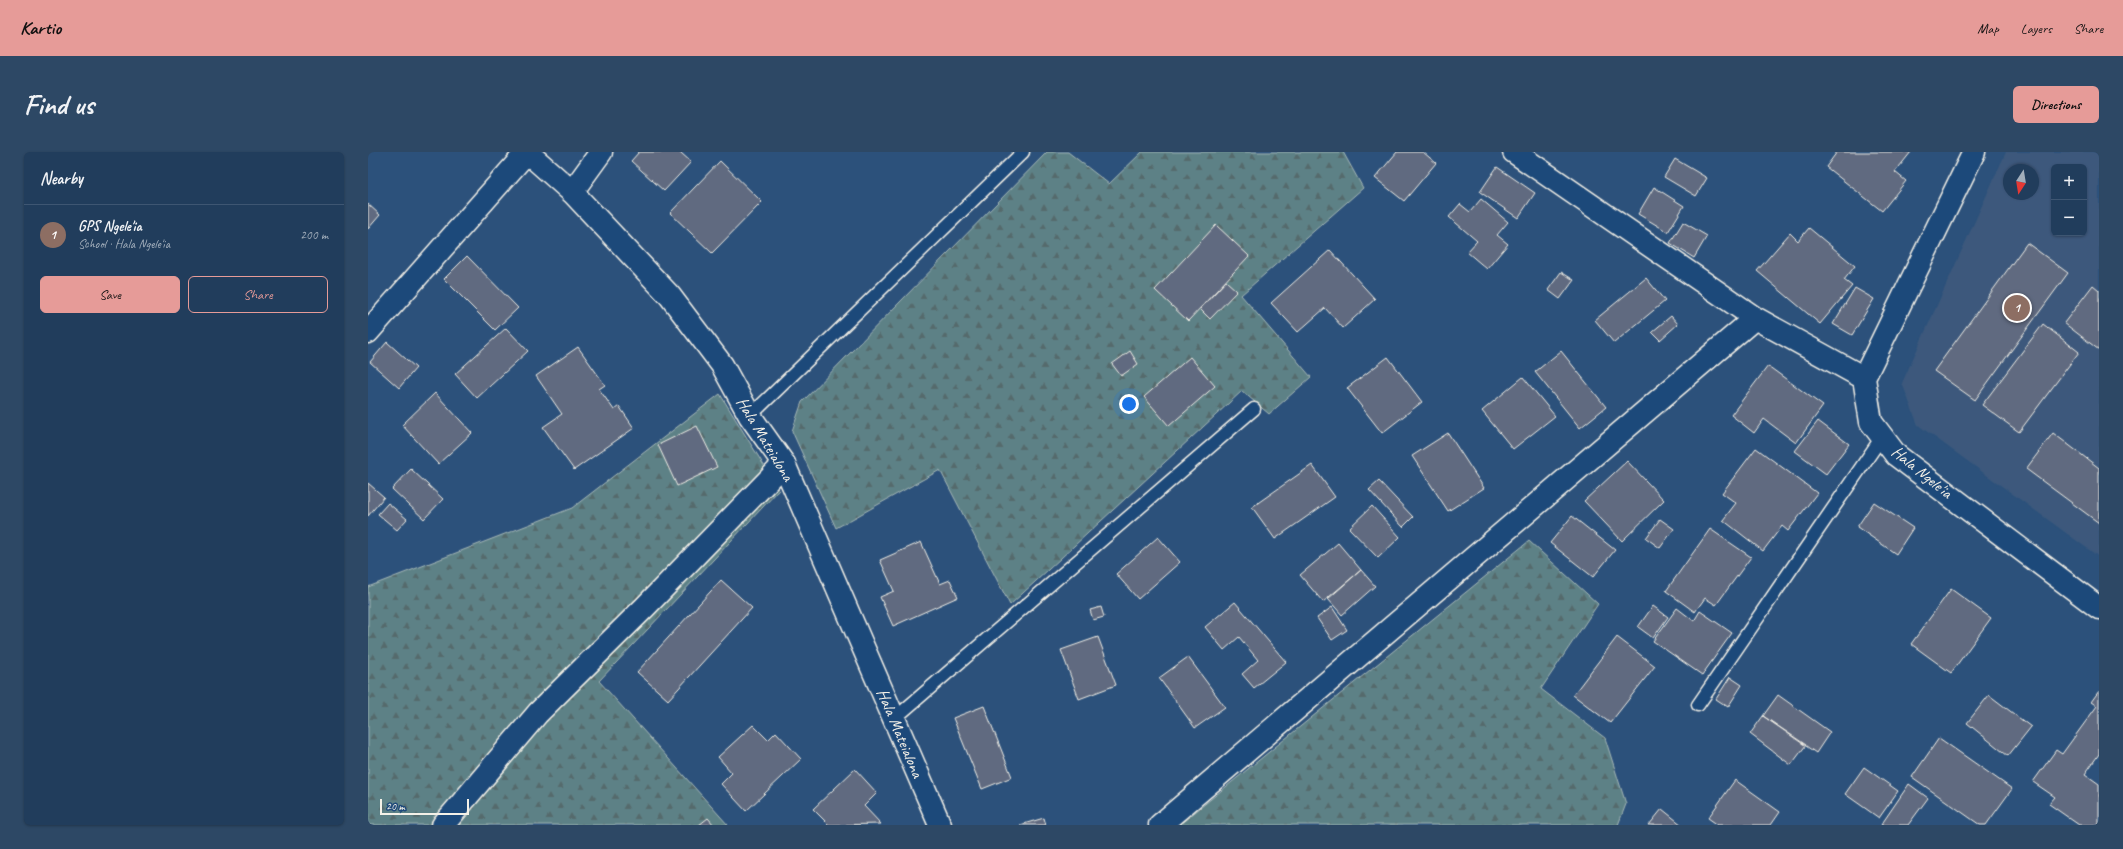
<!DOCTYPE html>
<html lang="en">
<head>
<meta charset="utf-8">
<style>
  body { margin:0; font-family:Caveat,sans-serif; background:#2d4865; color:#f1f3f6 }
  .controls { position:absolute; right:12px; top:12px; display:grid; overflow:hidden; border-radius:6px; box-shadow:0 1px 3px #0004 }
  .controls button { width:36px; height:36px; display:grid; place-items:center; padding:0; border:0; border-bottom:1px solid #3e5672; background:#213d5c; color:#f1f3f6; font:20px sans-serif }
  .compass { position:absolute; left:1635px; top:12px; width:36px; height:36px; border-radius:50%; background:#213d5c; box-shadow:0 1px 3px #0004; rotate:192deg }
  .scale { position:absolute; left:12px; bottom:10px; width:89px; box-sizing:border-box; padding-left:4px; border:2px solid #f4f1e8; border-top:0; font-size:11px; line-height:14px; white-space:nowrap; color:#f4f1e8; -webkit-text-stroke:3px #1f4a7a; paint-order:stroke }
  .you { position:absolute; left:761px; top:252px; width:14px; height:14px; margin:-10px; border:3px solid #fff; border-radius:50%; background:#1a73e8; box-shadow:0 0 0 6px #1a73e833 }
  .badge { display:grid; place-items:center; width:26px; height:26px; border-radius:50%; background:#e69b98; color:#fff; font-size:13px; font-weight:700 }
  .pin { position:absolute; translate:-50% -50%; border:2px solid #fff; box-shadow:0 1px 4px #0006 }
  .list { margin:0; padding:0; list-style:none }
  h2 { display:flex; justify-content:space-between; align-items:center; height:52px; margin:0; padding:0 16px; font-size:17px }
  h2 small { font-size:13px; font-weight:400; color:#a2aebb }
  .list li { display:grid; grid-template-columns:26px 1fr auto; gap:12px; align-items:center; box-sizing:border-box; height:60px; padding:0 16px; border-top:1px solid #3e5672 }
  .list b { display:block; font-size:15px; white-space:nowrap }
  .list p { margin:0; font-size:13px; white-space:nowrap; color:#a2aebb }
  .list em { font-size:13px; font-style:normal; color:#a2aebb }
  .actions { display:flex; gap:8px; padding:12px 16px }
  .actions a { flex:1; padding:9px 0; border:1px solid #e69b98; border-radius:6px; text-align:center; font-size:14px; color:#e69b98 }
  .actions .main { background:#e69b98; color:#111 }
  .map { position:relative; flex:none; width:1731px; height:673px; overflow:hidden; border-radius:6px }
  header { display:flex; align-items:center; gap:24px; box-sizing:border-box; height:56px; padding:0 20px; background:#e69b98; color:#111 }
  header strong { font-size:19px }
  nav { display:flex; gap:22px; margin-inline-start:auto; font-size:14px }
  .intro { display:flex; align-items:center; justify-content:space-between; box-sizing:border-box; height:96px; padding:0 24px }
  h1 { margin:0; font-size:28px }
  .button { padding:10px 18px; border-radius:6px; background:#e69b98; color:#111; font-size:14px; font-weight:700 }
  main { display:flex; gap:24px; padding:0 24px }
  aside { flex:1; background:#213d5c; border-radius:6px; box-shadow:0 1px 3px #0004 }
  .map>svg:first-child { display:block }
  .built { fill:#3c597c; fill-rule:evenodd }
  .forest { fill:url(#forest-firs); stroke:#a8b9b7 }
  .building { fill:#606b80; stroke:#f4f1e8 }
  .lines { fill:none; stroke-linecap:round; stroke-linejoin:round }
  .lane-casing { stroke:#f4f1e8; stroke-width:15 }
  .street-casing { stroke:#f4f1e8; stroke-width:25 }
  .secondary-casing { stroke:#f4f1e8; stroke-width:25 }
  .lane { stroke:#1f4a7a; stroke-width:12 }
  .street { stroke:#1f4a7a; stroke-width:22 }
  .secondary { stroke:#1f4a7a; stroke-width:22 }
  .labels { text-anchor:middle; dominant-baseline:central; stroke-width:3; stroke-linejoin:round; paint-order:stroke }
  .street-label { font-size:17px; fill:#f4f1e8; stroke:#1f4a7a }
</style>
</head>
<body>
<header>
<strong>Kartio</strong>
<nav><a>Map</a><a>Layers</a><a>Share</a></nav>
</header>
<div class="intro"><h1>Find us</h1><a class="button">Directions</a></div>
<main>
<aside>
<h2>Nearby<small></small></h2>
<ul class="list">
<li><span class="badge" style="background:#8d6e63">1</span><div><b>GPS Ngele'ia</b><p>School · Hala Ngele'ia</p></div><em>200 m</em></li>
</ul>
<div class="actions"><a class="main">Save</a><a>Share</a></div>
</aside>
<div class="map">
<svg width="1731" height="673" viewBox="0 0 1731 673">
  <defs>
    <pattern id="forest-firs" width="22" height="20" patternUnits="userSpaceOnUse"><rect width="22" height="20" fill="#5d8186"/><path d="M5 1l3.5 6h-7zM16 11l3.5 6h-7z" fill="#556a6c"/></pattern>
  </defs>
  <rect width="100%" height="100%" fill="#2c517b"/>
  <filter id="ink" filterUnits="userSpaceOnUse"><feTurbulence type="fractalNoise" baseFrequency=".025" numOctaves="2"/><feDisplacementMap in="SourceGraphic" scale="8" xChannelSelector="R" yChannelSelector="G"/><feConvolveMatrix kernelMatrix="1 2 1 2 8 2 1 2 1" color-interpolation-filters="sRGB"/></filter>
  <g filter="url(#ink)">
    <path class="built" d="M1638,0H1731V405L1550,273L1534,231ZM1686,15H1716V81H1686ZM1641,18H1665V42H1641Z"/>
    <path class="forest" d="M679,0H700L741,32L774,0H975L995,36L873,143L943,225L901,262L874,239L642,453L572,318L468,376L424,279L434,250Z
      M352,242L411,338L231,529L360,673H0V435L204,356Z
      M1161,389L1230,452L1173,537L1237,586L1258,652L1250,673H811Z"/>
    <path class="building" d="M271,0H312L323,10L296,39L263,9Z
      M1029,0H1055L1068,11L1036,49L1007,26Z
      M1469,0H1543L1527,20L1538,29L1514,59L1458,15Z
      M1307,7L1339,26L1328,44L1296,25Z
      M352,9L394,50L344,101L302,61Z
      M1129,15L1167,41L1150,66L1112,40Z
      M1286,35L1316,54L1300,80L1270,62Z
      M1113,47L1140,70L1129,83L1140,92L1119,117L1099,100L1109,89L1081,65L1092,52L1102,60Z
      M0,52L12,63L0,77Z
      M1315,70L1339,84L1326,106L1302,91Z
      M848,73L881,104L820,169L787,138Z
      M1441,76L1487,114L1476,128L1484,134L1452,172L1389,119L1422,81L1430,89Z
      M1659,91L1700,121L1607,248L1566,219Z
      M962,98L1007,147L975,176L957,156L930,180L903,151Z
      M99,104L150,156L127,178L76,127Z
      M1193,120L1206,128L1192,147L1180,138Z
      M1278,126L1297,149L1246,191L1227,168Z
      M858,129L869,139L842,167L832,157Z
      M1725,133L1731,138V198L1696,171Z
      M1487,136L1506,147L1484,183L1465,172Z
      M1303,164L1310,172L1292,188L1284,180Z
      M1675,172L1711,200L1651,280L1614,253Z
      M138,176L160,199L109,246L87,222Z
      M19,190L48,216L31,236L2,210Z
      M210,195L237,233L231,237L246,258L251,254L266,276L206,318L175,275L194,262L168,224Z
      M762,199L770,212L753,224L744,212Z
      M1193,199L1238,255L1212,276L1167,220Z
      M822,205L847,234L801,274L776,245Z
      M1020,205L1054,250L1014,281L979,236Z
      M1400,214L1455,254L1428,291L1396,267L1386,281L1363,263Z
      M1155,225L1187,264L1145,297L1114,259Z
      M67,241L104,281L70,312L34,273Z
      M1450,269L1481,292L1458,322L1427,299Z
      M329,274L349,315L309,334L290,293Z
      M1080,281L1116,336L1080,359L1044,304Z
      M1685,281L1731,316V371L1658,317Z
      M1388,296L1449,341L1420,379L1414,374L1395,399L1355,368L1368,351L1354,341Z
      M1259,309L1296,348L1254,389L1216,349Z
      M944,313L967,345L907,387L884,355Z
      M43,317L75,347L56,367L24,337Z
      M1011,329L1045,365L1035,375L1001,338Z
      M0,331L16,345L0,364Z
      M1506,350L1545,376L1528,402L1489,375Z
      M20,351L39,367L29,378L10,362Z
      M1004,354L1032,385L1010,406L981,376Z
      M1204,364L1247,398L1225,425L1182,391Z
      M1292,367L1306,377L1292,396L1278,386Z
      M1342,377L1383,405L1348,453L1337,446L1327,460L1298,439Z
      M790,385L812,410L770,447L748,422Z
      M553,390L572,432L582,428L590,445L525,474L512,445L526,439L512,408Z
      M970,391L993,418L955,450L932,423Z
      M993,418L1007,434L974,463L960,447Z
      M353,428L384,456L300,548L269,520Z
      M1583,437L1623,466L1583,521L1543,492Z
      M867,450L918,510L886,536L874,522L890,508L871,485L856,498L837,475Z
      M1285,454L1300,465L1285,486L1270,475Z
      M733,455L736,465L725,468L722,458Z
      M964,455L979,478L964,488L949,466Z
      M1309,456L1326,469L1332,459L1364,481L1334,523L1285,489Z
      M730,485L748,533L711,547L693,498Z
      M1249,485L1287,514L1242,571L1205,543Z
      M820,505L857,555L827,576L791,526Z
      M1362,525L1374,533L1360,555L1348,547Z
      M1731,539V602L1717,622L1731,632V673H1711L1681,652L1687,645L1665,630L1688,598L1694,602L1729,554L1723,550Z
      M1410,543L1462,580L1448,601L1395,564Z
      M1621,543L1663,575L1640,604L1599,571Z
      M616,554L644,625L614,637L585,566Z
      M1395,564L1438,593L1423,613L1382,582Z
      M385,573L400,588L408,580L433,607L378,659L353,632L364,621L350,605Z
      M1571,586L1644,637L1618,673H1612L1544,625Z
      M1496,615L1530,639L1511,666L1477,642Z
      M487,617L509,641L496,654L513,672L461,673L445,657Z
      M1367,628L1412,660L1403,673H1350L1340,666Z
      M1541,632L1560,646L1540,673H1513Z
      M1294,657L1314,673H1281Z
      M340,666L346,673H331Z
      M676,666L678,673H652Z"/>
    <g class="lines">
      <g class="lane-casing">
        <path id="lane" d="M382,264L655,0
          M1330,553L1514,285
          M526,567L886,257"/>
      </g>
      <g class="street-casing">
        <path id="street" d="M1146,0L1387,166
          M204,40L233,0
          M0,180L159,0
          M75,673L170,561L276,456L416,312
          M792,673L1387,166L1496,226"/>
      </g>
      <g class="secondary-casing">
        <path id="secondary" d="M159,0L204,40L302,144L354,213L382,264L416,312L572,673
          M1606,0L1496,226L1503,270L1528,303L1731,456"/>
      </g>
      <use href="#lane" class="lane"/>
      <use href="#street" class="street"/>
      <use href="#secondary" class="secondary"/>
    </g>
  </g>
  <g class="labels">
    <g class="street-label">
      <text transform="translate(397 287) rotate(59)">Hala Mateialona</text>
      <text transform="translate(1554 320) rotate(39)">Hala Ngele'ia</text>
      <text transform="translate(532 581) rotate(67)">Hala Mateialona</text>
    </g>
  </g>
</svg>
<div class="controls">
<button>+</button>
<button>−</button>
</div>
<svg class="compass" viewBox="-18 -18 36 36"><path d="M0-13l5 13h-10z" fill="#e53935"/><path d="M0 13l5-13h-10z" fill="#a2aebb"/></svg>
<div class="scale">20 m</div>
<div class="you"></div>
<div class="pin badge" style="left:1649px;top:156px;background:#8d6e63">1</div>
</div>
</main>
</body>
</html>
